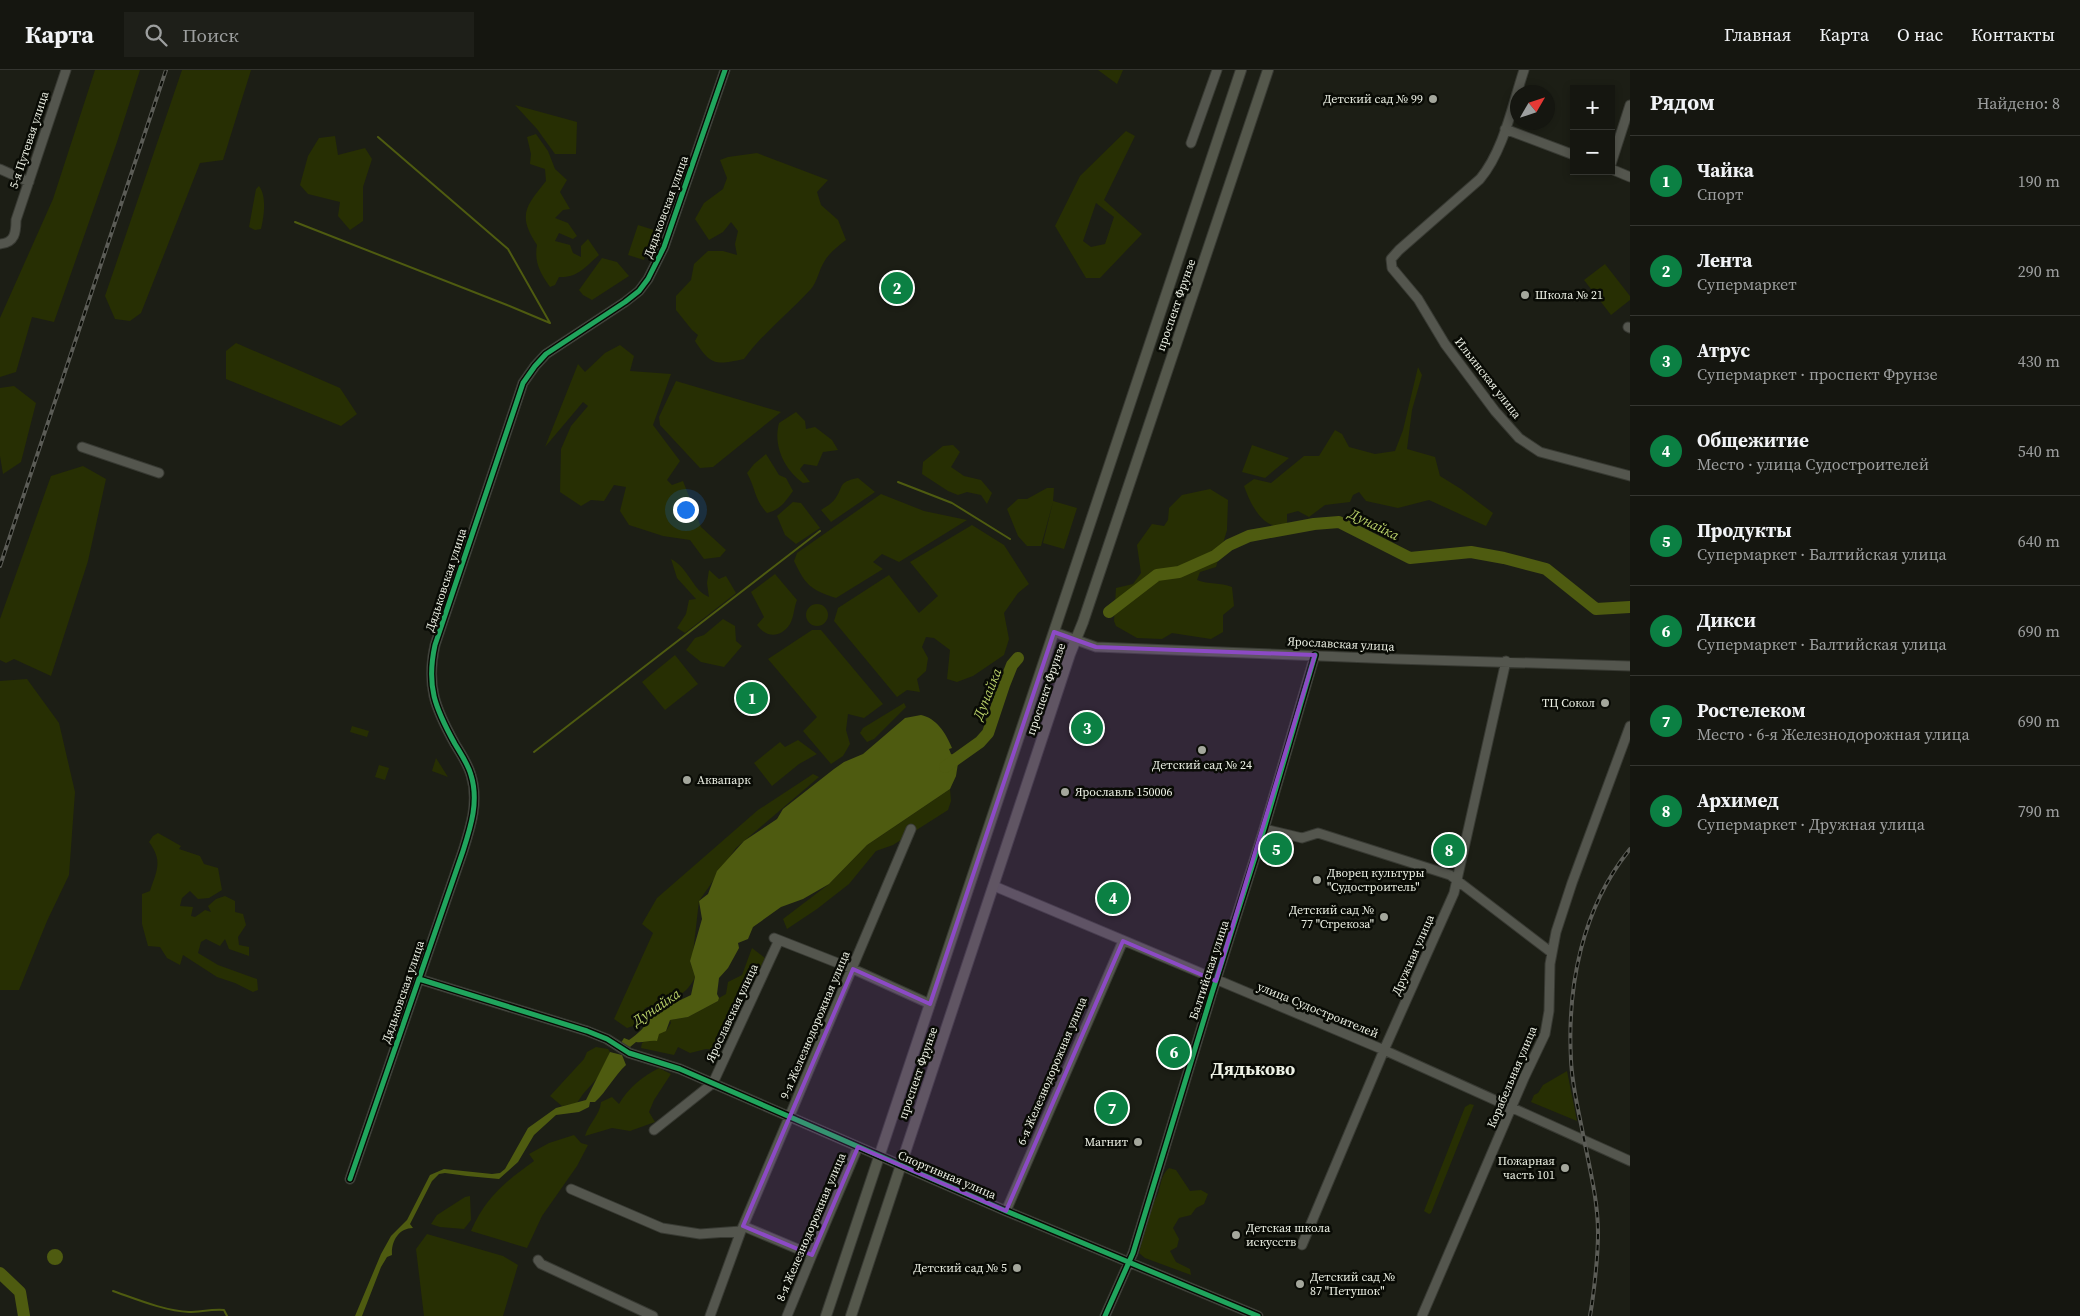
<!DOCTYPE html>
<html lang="ru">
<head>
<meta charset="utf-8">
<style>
  body { margin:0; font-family:"Source Serif 4",serif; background:#1e1f19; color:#f1f3f6 }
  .controls { position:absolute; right:15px; top:15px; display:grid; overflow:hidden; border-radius:0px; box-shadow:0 2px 8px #0003 }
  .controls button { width:45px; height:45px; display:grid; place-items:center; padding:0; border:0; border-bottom:1px solid #343530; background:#151610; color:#f1f3f6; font:25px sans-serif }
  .compass { position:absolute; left:1510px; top:15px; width:45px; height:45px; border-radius:50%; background:#151610; box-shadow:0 2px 8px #0003; rotate:51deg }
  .you { position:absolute; left:685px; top:439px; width:18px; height:18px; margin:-12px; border:4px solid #fff; border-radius:50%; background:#1a73e8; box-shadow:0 0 0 8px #1a73e833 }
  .badge { display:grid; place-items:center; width:32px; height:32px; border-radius:50%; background:#0b8043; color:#fff; font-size:16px; font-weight:700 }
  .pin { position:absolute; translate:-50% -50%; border:2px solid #fff; box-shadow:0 1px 5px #0006 }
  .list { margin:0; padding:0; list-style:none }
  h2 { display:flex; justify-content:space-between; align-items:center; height:65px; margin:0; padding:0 20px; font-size:21px }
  h2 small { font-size:16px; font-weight:400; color:#9d9f9f }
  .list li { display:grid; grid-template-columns:32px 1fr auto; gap:15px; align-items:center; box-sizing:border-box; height:90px; padding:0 20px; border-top:1px solid #343530 }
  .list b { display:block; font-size:19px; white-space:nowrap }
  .list p { margin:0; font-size:16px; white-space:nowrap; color:#9d9f9f }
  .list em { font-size:16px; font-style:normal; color:#9d9f9f }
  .icon { flex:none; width:28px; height:28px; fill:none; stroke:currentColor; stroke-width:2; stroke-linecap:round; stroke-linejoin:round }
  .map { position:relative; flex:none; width:1630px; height:1246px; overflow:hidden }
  header { display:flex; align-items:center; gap:30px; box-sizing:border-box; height:70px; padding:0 25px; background:#151610; border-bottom:1px solid #343530 }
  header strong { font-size:24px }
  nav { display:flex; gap:28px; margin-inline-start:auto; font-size:18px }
  .search { width:350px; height:45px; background:#1e1f19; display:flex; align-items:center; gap:12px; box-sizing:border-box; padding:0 18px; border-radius:0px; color:#9d9f9f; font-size:19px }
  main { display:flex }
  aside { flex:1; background:#151610 }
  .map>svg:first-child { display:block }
  .green { fill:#272f03; fill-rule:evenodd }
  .water { fill:#4e5b10 }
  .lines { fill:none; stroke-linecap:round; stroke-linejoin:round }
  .stream { stroke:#4e5b10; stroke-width:2 }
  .river { stroke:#4e5b10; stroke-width:12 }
  .minor-casing { stroke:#383a33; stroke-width:11 }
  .major-casing { stroke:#383a33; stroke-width:12 }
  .minor { stroke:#54564e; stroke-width:9 }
  .major { stroke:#55584c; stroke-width:10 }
  .rail-casing { stroke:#5b5c56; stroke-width:4 }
  .rail { stroke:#090b05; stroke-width:2; stroke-dasharray:5.5; stroke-linecap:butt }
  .cycleway-casing { stroke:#090b05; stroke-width:8 }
  .cycleway { stroke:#20a55d; stroke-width:5 }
  .marked { fill:#8c4ac5; fill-opacity:0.2; stroke:#8c4ac5; stroke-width:4; stroke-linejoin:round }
  .poi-dot { fill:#a4a79c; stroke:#090b05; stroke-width:2 }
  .labels { text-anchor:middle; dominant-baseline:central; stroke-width:5; stroke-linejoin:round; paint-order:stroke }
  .poi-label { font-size:12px; fill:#edf1e5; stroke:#090b05; text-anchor:end }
  .street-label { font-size:12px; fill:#edf1e5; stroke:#090b05 }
  .water-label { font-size:14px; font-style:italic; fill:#bad169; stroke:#090b05 }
  .district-label { font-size:18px; font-weight:bold; fill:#edf1e5; stroke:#090b05 }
</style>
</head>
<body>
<header>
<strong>Карта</strong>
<div class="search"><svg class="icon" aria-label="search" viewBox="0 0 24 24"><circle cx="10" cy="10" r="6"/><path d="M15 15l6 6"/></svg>Поиск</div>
<nav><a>Главная</a><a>Карта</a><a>О нас</a><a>Контакты</a></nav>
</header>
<main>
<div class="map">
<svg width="1630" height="1246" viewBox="0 0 1630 1246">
  <rect width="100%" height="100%" fill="#1c1e15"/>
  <path class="green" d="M95,0H140L117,72L54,252L32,247L16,302L0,307V248L53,129Z
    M182,0H251L223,90L200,93L141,243L130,251L115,249L105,226Z
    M1098,0H1123L1117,14Z
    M515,35L577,52L576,84H555L537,59Z
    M1126,61L1135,66L1104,130L1142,164L1100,208H1086L1055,156L1080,106ZM1096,133L1114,147L1105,174L1091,177L1083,171Z
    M536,64L548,81L555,99L567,110L560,122L570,139L563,140L555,148L568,153L577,166L573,169L559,163L555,171L570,175L573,183L581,187V176L588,169L599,185C585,197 578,208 559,207L555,215L550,217C540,203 534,192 537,175C517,145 526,136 546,111L545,99L530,94L531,84L527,67Z
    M335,66L338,85L365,78L372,89L363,117V151L350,160L338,146L340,132L308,124L300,115L308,86L319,68Z
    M757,83L828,110L817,122L821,135L838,150L846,170C838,176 829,183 824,192C819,200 817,212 811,219C789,243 763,263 744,289C716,295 711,296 695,271L698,265L692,260L676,240V226L691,210L694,194L708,181H723L737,185L735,174L738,161L731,152L723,162L709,170L695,149L704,133L723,119L727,108L720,90L728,87Z
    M259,116C267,127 264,146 261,159L255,160L249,157L256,119Z
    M638,155L654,160L644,190L628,185Z
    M602,188L617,192L629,206L592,230L583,225L579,220Z
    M1605,194L1630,226V230L1611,245L1584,210Z
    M236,273L340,318L357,344L341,356L226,309V281Z
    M620,275L634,286L630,301L671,304L653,355L680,391L667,410L672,415L683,411L701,457L726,480L720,487L704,489L690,470L663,466L629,455L620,441L626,417L614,415L604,431L591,430L581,436L560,422L561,379L571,356L588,336L583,332L545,377L578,294L585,302L605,283Z
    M1418,297L1422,305L1412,340L1407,379L1435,387L1440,406L1461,419L1493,443L1486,456L1429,430L1398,438L1366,431L1359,422L1353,425L1350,432L1325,435L1309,447L1298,441L1287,444V454C1264,464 1250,433 1244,416L1254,409L1271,413L1304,386H1319L1335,360L1342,364L1349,377L1375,384L1395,381L1403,360Z
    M676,311L781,342L713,397L700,398L660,355L659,347Z
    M14,316L36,333L21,392L3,404L0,386V318Z
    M796,342L805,351L806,359L815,357L832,370L838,380L823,382L817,396L804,394L800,399L810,412L803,413C784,399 773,376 779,353Z
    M953,375L960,382L951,397L964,406L981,410L992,423L987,434L981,425L967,422L958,425L948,421L922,404L923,392L943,376Z
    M1252,375L1289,388L1265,408L1242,402Z
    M766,384L779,405L786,408L793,421C785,432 780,440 767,443C754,429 756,419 747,403L754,394Z
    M83,396L106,409L88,491L51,606L14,589L6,593L0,590V549L51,406Z
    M858,408L875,422L831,452L821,440C826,437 832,433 835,429C844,417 837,412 858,408Z
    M1047,418H1054L1053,431L1077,438L1064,479L1043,473L1053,432L1041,476H1027L1018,466L1007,439L1018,429H1027Z
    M1210,419L1228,430L1227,460L1216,497L1200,502L1197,510C1209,515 1220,512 1232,517L1234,536L1223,545V562L1211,569L1172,563L1162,569L1137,568L1116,556L1114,551L1116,518L1133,514L1141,503L1137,475L1152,454L1164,456L1168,450L1169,438L1182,425Z
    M881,424L924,441L967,450L899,492L882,484L873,492L883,499L836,528C810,520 805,514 794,491L797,483Z
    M793,432L801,433L820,458L796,474L785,465L777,446Z
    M972,455L1004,475L1029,514L1018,523L1004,543L1009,569L1004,585L973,606L957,612L947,609L950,580L934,568L926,567L922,577L928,588L926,601L917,609L920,622L907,620L897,627L834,551L838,538L889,505L919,543L938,526L910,492Z
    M671,489C689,498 692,520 709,527L707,513L709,500L719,509L726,506L736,523L685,563L677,558L686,544L689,530L696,529L677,508Z
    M775,504L797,530C794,537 794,547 790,554C781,568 766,568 757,555L764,547L751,522Z
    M806 545a11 11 0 1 1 22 0a11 11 0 1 1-22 0Z
    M723,549L735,556L736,571L742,576L724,597L701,592L686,580L695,568L704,565Z
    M812,560H821L883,634L864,648L848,644L846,660L850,674L843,686L831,694L803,661L817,647L768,589Z
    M675,585L698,614L665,640L642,612Z
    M27,609L59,653L75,722L69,805L47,851L19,920H0V611Z
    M904,633L906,637L874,669L867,672L860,663L863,658Z
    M352,656L369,661L367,667L350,662Z
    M798,670L817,684L799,694L772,716L754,693L780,672L785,677Z
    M436,688L448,707L432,701Z
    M379,695L389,698L385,710L375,707Z
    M813,704L819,707L736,778L699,831L693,883L690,891L695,907C685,929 666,931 645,938L642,953L627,958L614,949L653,863L642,854L657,828L758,740Z
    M950,719L951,731L948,740L893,775L876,781L849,814L817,839L787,859L783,849L829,814L867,775Z
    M158,763L181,776L179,779L200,786L204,794L218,798L222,820L209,828L198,829L190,821L182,828L180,836L193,837L191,846L195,847L205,840L211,842L208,836L216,829L225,826L235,831V842L243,844L246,855L238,867L239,875L249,877V886L229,879L225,869L220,876L206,869L201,872L198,883L218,895L257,909L258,920L253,922L235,913L217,907L183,885L180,895L167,888L160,877L148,876L142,854V824L150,821C157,800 163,791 149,772L153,766Z
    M752,878L765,888L754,911L741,927L729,967L717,980L706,979L690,983L678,977L674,985L641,978L642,973L662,961H666L671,953L670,950L688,947L718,931L719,928L726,924L728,912L742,905Z
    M596,977L608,979L610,982L601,1004L583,1024L577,1033L562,1036L550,1026L584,989L587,982Z
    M659,998L671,1004L654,1030L649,1042L655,1052L630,1061L612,1058L585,1066C589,1053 600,1045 601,1032L612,1027L619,1034C628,1018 643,1006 659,998Z
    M1567,1001L1577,1051L1531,1032L1534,1025L1538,1023L1543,1015Z
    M1470,1034L1474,1035L1431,1143L1429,1144L1424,1141L1465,1037Z
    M574,1065L581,1073L588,1075L577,1096L542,1146L527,1178L471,1161C486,1127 505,1112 534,1091L529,1084L549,1073Z
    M1169,1098L1176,1100L1190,1121L1201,1120L1208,1124L1204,1134L1196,1138L1191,1145L1179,1148L1173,1158L1179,1169L1177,1177L1170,1181L1176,1192L1190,1199L1191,1205L1145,1188L1139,1183L1152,1134C1162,1124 1158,1107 1169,1098Z
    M470,1126L471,1150L464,1159L440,1157L431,1154L437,1145L465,1127Z
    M427,1164L503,1186L518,1195L503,1246H424L416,1179Z"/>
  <path class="water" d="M921,645C936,648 946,663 952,678L949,679L951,684L959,687L956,706L950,719L867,775L829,814L803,829L781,837L753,857L748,869L738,873L739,878L728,898L719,908L717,924L719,928L718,931L688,947L670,950L666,961L659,964L657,971C649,970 643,973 636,972L630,977L625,976L621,973L624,968L629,970C638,964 648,955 651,944L691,925L695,907L690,891L702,849L699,831L708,824L717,801L744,771L777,749L783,739L834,699L844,692L863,684L905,648Z
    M610,982L622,985L626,995C614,1006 607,1021 595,1032H590L589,1037L579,1042L556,1045L534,1065L518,1092L499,1109L467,1106L445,1103L439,1104L432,1111L410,1154L413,1158C399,1158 391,1171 392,1185L387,1187L381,1197L362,1246H355L381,1184L391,1166L407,1150L430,1105L444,1099L492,1104L500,1103L505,1099L528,1058L556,1038L586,1030Z
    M47 1187a8 8 0 1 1 16 0a8 8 0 1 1-16 0Z"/>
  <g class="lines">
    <path class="stream" d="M295,152L507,235L550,253L508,179L378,67
      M898,412L952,433L1010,469
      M534,682L820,461
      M113,1221C136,1229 165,1241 189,1242C200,1242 211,1239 224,1240L227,1246"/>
    <path class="river" d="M1109,542L1157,505L1179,502L1215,486L1229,475L1249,466L1314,454L1339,452L1410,488L1471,482L1504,488L1546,499L1596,539L1630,537
      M945,697L980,672L988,663L1004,615L1012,595L1018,588
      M0,1203L20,1222L24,1246"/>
    <g class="minor-casing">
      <path id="minor" d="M1524,0C1512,36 1504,80 1480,109L1399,180L1391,189L1392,198L1418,229L1445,274L1495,341L1519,368L1540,382L1630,406
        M1505,59L1574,85
        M1191,73L1217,0
        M1611,94L1630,35
        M0,99L29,112
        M1611,99L1630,107
        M0,174C15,173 16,162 16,150L66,0
        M1628,257L1630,258
        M82,377L159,403
        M1054,562L1096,577L1395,589L1630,596
        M1264,759L1302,768L1318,763L1450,805L1552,883
        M994,816L1384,980L1630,1091
        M774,868L853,899L930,934
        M419,909L587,961L607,969L629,983L680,999L1006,1141L1258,1246
        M654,1060L713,1013L779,870
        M350,1109L463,781C471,756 479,731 471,705C468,694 461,684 455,674C435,638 426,616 435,575L514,340L523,313L535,296L546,284L625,232L639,221L648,209L664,177L725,0
        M571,1119L662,1158L700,1164L741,1161
        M1006,1141L1123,871
        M743,1156L812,1185
        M1302,1175L1384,980L1454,823L1506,591
        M538,1190L541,1194L653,1246
        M710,1246L741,1161L911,759
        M787,1246L812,1185L858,1077
        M1105,1246L1133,1183L1212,923L1264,759L1315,585
        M1422,1246L1524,1008L1545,964L1549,941L1550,894L1556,862L1572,813L1630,656"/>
    </g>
    <g class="major-casing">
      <path id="major" d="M826,1246L1241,0
        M851,1246L1070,584L1083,552L1268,0"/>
    </g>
    <use href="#minor" class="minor"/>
    <use href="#major" class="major"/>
    <g class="rail-casing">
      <path id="rail" d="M0,496L166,0
        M1590,1246C1594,1223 1598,1186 1598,1163C1598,1131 1590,1100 1584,1069C1579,1043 1572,1016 1571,990C1567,916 1582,838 1630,779"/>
    </g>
    <use href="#rail" class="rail"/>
    <g class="cycleway-casing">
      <path id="cycleway" d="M419,909L587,961L607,969L629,983L680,999L1006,1141L1258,1246
        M350,1109L463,781C471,756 479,731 471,705C468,694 461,684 455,674C435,638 426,616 435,575L514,340L523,313L535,296L546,284L625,232L639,221L648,209L664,177L725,0
        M1105,1246L1133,1183L1212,923L1264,759L1315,585"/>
    </g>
    <use href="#cycleway" class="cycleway"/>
  </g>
  <path class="marked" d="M1054,562L1096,577L1315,585L1216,911L1123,871L1006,1141L858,1077L812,1185L743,1156L853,899L930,934Z"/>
  <g class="poi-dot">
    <circle cx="1433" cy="29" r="5"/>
    <circle cx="1525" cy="225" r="5"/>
    <circle cx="1605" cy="633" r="5"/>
    <circle cx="1202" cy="680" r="5"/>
    <circle cx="687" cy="710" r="5"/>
    <circle cx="1065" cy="722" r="5"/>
    <circle cx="1317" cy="810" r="5"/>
    <circle cx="1384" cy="847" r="5"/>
    <circle cx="1138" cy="1072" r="5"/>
    <circle cx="1565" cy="1098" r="5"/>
    <circle cx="1236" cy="1165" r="5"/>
    <circle cx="1017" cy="1198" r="5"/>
    <circle cx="1300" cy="1214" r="5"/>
  </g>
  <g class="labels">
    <g class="poi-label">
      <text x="1423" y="29">Детский сад № 99</text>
      <text x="1535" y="225" text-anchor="start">Школа № 21</text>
      <text x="1595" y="633">ТЦ Сокол</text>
      <text x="1202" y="695" text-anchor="middle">Детский сад № 24</text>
      <text x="697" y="710" text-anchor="start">Аквапарк</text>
      <text x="1075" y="722" text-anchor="start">Ярославль 150006</text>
      <text x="1327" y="803" text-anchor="start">Дворец культуры<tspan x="1327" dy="14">"Судостроитель"</tspan></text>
      <text x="1374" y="840">Детский сад №<tspan x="1374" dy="14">77 "Стрекоза"</tspan></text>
      <text x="1128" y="1072">Магнит</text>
      <text x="1555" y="1091">Пожарная<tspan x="1555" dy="14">часть 101</tspan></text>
      <text x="1246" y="1158" text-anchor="start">Детская школа<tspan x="1246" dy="14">искусств</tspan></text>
      <text x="1007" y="1198">Детский сад № 5</text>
      <text x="1310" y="1207" text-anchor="start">Детский сад №<tspan x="1310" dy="14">87 "Петушок"</tspan></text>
    </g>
    <g class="street-label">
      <text transform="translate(29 70) rotate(-72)">5-я Путевая улица</text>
      <text transform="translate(666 137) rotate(-70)">Дядьковская улица</text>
      <text transform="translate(1176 235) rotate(-71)">проспект Фрунзе</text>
      <text transform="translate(1488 308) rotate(52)">Ильинская улица</text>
      <text transform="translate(446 510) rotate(-72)">Дядьковская улица</text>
      <text transform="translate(1341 574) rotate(3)">Ярославская улица</text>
      <text transform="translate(1046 619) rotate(-71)">проспект Фрунзе</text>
      <text transform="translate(1413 885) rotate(-66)">Дружная улица</text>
      <text transform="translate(1209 900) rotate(-72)">Балтийская улица</text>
      <text transform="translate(403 922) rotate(-71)">Дядьковская улица</text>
      <text transform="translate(1318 940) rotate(22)">улица Судостроителей</text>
      <text transform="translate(732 943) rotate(-65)">Ярославская улица</text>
      <text transform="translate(815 955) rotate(-67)">9-я Железнодорожная улица</text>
      <text transform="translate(1052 1001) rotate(-67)">6-я Железнодорожная улица</text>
      <text transform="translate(918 1003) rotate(-71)">проспект Фрунзе</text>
      <text transform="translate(1512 1007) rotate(-67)">Корабельная улица</text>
      <text transform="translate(947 1105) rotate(23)">Спортивная улица</text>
      <text transform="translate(811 1157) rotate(-67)">8-я Железнодорожная улица</text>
    </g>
    <g class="water-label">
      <text transform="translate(1374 454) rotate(26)">Дунайка</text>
      <text transform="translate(987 624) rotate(-68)">Дунайка</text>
      <text transform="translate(656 937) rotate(-34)">Дунайка</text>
    </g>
    <g class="district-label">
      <text x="1253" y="998">Дядьково</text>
    </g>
  </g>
</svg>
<div class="controls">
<button>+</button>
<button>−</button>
</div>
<svg class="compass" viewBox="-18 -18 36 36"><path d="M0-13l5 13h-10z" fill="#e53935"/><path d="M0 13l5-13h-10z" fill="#9d9f9f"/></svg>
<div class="you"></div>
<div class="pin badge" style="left:752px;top:628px">1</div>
<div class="pin badge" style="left:897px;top:218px">2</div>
<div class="pin badge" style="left:1087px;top:658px">3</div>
<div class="pin badge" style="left:1113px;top:828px">4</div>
<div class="pin badge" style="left:1276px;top:779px">5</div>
<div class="pin badge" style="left:1174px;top:982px">6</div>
<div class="pin badge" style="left:1112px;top:1038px">7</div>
<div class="pin badge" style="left:1449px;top:780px">8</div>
</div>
<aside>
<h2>Рядом<small>Найдено: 8</small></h2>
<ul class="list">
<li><span class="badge">1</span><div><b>Чайка</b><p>Спорт</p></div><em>190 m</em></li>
<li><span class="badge">2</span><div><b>Лента</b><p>Супермаркет</p></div><em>290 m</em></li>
<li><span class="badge">3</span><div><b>Атрус</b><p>Супермаркет · проспект Фрунзе</p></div><em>430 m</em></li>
<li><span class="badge">4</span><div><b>Общежитие</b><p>Место · улица Судостроителей</p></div><em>540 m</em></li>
<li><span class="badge">5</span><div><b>Продукты</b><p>Супермаркет · Балтийская улица</p></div><em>640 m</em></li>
<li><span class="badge">6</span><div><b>Дикси</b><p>Супермаркет · Балтийская улица</p></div><em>690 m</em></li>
<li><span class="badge">7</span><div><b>Ростелеком</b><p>Место · 6-я Железнодорожная улица</p></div><em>690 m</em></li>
<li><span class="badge">8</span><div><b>Архимед</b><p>Супермаркет · Дружная улица</p></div><em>790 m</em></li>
</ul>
</aside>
</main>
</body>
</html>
